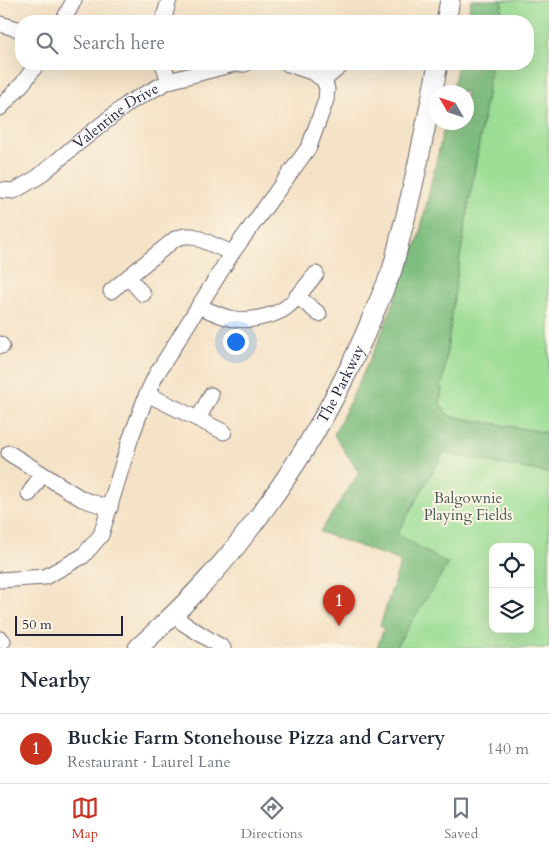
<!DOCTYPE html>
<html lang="en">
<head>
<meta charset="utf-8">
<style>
  body { margin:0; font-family:Cardo,serif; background:#f2f2f3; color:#1f2937 }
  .controls { position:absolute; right:15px; bottom:15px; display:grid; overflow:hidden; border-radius:10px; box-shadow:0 5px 20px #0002 }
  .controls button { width:45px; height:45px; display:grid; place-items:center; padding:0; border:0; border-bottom:1px solid #e0e1e3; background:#fff; color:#1f2937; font:25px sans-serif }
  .compass { position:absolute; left:429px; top:85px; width:45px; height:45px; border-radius:50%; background:#fff; box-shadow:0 5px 20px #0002; rotate:309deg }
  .scale { position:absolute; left:15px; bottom:12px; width:108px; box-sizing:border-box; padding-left:5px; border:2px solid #22223b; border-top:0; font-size:14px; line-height:18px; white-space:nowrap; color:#22223b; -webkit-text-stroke:4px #fcf5e5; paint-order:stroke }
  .you { position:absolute; left:235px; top:341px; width:18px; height:18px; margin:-12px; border:4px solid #fff; border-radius:50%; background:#1a73e8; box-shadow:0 0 0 8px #1a73e833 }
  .badge { display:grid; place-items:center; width:32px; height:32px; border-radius:50%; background:#c8321e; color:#fff; font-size:16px; font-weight:700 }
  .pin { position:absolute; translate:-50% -41px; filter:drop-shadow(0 1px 2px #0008) }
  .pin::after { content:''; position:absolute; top:26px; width:18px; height:15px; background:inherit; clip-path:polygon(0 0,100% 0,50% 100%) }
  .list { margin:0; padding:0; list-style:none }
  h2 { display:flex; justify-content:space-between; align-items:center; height:65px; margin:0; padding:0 20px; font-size:21px }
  h2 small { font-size:16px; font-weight:400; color:#747a83 }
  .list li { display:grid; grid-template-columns:32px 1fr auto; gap:15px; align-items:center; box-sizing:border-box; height:70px; padding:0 20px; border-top:1px solid #e0e1e3 }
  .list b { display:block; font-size:19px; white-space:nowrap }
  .list p { margin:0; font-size:16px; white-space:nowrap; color:#747a83 }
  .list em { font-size:16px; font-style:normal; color:#747a83 }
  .icon { flex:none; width:28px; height:28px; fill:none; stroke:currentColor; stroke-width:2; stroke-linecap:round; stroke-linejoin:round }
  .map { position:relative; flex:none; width:549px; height:648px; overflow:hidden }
  .search { position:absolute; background:#fff; box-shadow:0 5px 20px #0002; left:15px; right:15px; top:15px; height:55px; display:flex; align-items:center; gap:12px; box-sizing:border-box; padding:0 18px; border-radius:20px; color:#747a83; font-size:19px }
  .sheet { height:135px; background:#fff }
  nav { display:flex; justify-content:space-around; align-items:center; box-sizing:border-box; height:70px; border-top:1px solid #e0e1e3; background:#fff; font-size:14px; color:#747a83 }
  nav a { display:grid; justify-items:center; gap:2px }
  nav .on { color:#c8321e }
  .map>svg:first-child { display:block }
  .green { fill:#9cde95; stroke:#5f8068; fill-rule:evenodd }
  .forest { fill:#7dbd7e; stroke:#50705c }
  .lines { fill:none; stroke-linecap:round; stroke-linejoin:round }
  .minor-casing { stroke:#6c656c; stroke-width:17 }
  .major-casing { stroke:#6c656c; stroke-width:21 }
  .minor { stroke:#fff; stroke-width:15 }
  .major { stroke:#fff; stroke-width:19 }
  .labels { text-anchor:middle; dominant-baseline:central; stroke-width:4; stroke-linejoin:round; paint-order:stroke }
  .street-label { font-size:15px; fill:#22223b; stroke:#fcf5e5 }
  .park-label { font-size:15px; fill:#475a56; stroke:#fcf5e5 }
</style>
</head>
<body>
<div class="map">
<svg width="549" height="648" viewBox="0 0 549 648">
  <rect width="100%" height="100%" fill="#fcf5e5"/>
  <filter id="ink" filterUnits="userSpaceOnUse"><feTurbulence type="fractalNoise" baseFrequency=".02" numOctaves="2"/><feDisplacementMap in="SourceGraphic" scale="10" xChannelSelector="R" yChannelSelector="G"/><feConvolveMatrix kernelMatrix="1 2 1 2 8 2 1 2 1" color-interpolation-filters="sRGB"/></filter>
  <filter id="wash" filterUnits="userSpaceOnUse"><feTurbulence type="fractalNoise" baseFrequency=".0096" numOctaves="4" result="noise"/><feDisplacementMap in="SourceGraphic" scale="20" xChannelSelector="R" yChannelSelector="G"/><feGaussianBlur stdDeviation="1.12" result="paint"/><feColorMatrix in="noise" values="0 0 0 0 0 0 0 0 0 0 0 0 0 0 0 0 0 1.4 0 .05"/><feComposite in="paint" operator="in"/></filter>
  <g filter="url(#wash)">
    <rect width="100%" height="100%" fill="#f4e2c6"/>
    <path class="green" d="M503,0H549V433L449,416L440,404L456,282L492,64H528V21H499Z
      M443,453L549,473V648H395L447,564L397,534ZM493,547H530V629H493Z"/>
    <path class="forest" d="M471,0H503L499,21H467Z
      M458,64H492L456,282L440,404L449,416L549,433V473L443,453L397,534L448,564L395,648H377L384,628L380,626L401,561L320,532L359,473L334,435L379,340L419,237L445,123L466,122V92H452Z"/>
  </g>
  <g filter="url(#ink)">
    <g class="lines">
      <g class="minor-casing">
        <g id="minor">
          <path d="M63,21L74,0"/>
          <path d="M163,21L169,0"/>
          <path d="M0,24L21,30"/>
          <path d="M163,64L169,81"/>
          <path d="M324,80L343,64"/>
          <path d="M0,108L23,83L37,64"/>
          <path id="s1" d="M0,190L14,191L38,177L77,144L130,102L169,81L234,64H245"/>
          <path d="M128,277L143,294"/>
          <path d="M111,291L175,239L184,236H193L232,253"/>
          <path d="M297,296L319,314"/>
          <path d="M199,306C223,317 237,324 263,317C272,315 281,312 288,306C297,299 308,283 316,274"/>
          <path d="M0,344L2,346"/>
          <path d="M147,394L224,432"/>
          <path d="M198,419L211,395"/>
          <path d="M9,453L82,499L110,508"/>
          <path d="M29,494L42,474"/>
          <path d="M0,580L45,577L83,556L101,535L130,440L147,394L156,375L232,253L309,147L326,100L327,89L324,80L314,73L288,64"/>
          <path d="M174,615L183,623L223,648"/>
          <path d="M0,639L3,641"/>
        </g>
      </g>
      <g class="major-casing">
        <g id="major">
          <path d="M446,21L450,0"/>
          <path id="s2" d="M138,648C176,613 213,577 244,536C298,467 343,390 376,308C381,296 387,283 392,270C397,253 400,236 405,219C418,167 428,116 438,64"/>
        </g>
      </g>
      <use href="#minor" class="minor"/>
      <use href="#major" class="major"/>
    </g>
  </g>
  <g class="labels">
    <g class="street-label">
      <text stroke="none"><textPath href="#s1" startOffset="141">Valentine Drive</textPath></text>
      <text stroke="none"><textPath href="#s2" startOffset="335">The Parkway</textPath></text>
    </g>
    <g class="park-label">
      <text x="468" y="498">Balgownie<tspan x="468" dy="17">Playing Fields</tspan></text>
    </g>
  </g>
</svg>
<div class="controls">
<button><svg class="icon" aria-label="locate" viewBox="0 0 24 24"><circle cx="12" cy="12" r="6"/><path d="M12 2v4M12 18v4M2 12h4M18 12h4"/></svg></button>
<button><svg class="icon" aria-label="layers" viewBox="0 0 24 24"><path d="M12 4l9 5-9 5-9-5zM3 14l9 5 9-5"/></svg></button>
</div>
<svg class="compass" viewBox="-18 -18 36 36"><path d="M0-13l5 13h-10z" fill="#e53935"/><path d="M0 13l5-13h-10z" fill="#747a83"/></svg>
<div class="scale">50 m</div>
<div class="you"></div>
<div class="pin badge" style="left:339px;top:626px">1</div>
<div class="search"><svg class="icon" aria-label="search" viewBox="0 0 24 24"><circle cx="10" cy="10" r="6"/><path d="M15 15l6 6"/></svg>Search here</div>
</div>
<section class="sheet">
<h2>Nearby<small></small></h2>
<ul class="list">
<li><span class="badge">1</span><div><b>Buckie Farm Stonehouse Pizza and Carvery</b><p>Restaurant · Laurel Lane</p></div><em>140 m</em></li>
</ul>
</section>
<nav>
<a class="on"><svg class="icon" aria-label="map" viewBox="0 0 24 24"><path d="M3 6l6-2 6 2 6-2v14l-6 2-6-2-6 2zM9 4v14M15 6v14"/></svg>Map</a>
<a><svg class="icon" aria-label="directions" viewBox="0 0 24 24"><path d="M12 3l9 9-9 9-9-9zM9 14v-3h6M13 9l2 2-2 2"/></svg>Directions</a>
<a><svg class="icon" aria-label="saved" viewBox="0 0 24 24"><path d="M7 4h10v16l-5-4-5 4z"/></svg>Saved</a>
</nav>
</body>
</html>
